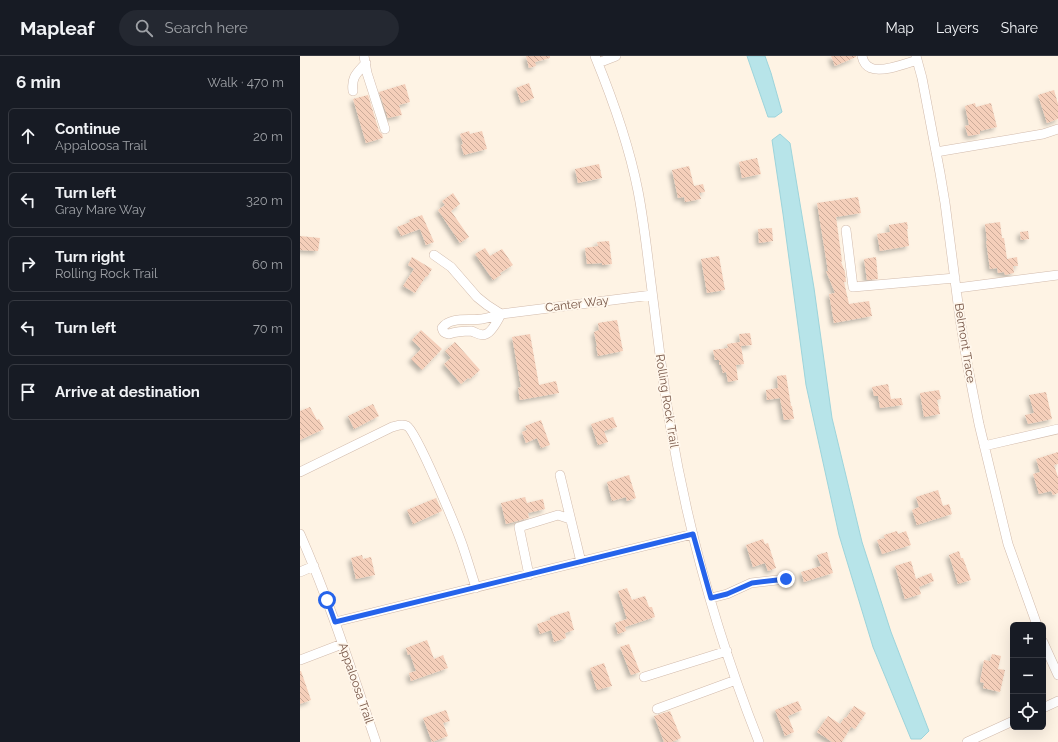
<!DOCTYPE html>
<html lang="en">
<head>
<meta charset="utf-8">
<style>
  body { margin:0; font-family:Raleway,sans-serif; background:#242831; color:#f1f3f6 }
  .controls { position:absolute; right:12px; bottom:12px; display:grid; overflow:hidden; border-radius:6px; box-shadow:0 4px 16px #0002 }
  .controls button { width:36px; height:36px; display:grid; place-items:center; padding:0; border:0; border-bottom:1px solid #363941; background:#171b24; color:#f1f3f6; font:20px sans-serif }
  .stop { position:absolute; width:12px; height:12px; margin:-9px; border:3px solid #2563eb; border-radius:50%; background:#fff }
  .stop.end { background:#2563eb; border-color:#fff; box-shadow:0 1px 4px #0008 }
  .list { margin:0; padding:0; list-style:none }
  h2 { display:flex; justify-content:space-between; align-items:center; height:52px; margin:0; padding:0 16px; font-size:17px }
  h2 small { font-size:13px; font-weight:400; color:#9ea1a6 }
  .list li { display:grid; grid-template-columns:26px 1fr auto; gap:12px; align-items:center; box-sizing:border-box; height:56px; margin:0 8px 8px; padding:0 8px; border:1px solid #363941; border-radius:6px }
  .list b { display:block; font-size:15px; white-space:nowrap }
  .list p { margin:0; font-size:13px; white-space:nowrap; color:#9ea1a6 }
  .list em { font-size:13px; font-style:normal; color:#9ea1a6 }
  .icon { flex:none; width:22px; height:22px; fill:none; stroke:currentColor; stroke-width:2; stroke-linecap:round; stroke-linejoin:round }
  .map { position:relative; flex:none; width:758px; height:686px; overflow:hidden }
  header { display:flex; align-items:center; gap:24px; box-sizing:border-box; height:56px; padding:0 20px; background:#171b24; border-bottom:1px solid #363941 }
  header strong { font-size:19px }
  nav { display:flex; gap:22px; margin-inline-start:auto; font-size:14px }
  .search { width:280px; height:36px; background:#242831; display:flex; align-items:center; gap:10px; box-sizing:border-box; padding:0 14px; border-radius:22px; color:#9ea1a6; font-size:15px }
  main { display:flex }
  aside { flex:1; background:#171b24 }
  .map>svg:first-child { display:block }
  .water { fill:#b7e4e9; stroke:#9dd4db }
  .building { fill:url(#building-back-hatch); filter:url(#shadow) }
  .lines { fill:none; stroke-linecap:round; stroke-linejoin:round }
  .minor-casing { stroke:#d2bbac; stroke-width:10 }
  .minor { stroke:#fff; stroke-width:9 }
  .route { stroke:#2563eb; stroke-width:5 }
  .labels { text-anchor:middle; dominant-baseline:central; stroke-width:3.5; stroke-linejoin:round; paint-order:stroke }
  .street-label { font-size:12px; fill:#785748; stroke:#fff7ec }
</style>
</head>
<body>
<header>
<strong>Mapleaf</strong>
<div class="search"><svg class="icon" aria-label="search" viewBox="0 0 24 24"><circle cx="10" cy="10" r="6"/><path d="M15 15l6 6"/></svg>Search here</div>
<nav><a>Map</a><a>Layers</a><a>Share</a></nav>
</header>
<main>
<aside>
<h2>6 min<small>Walk · 470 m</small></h2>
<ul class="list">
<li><svg class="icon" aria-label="ahead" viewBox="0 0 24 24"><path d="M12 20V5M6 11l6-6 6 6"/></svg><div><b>Continue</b><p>Appaloosa Trail</p></div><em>20 m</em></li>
<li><svg class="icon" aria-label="left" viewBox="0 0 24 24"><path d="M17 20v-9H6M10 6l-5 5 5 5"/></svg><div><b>Turn left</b><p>Gray Mare Way</p></div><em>320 m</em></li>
<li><svg class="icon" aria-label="right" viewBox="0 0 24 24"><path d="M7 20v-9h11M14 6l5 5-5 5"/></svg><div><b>Turn right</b><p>Rolling Rock Trail</p></div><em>60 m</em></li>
<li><svg class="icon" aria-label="left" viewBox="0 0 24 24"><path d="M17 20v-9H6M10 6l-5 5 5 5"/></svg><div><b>Turn left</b></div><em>70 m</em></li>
<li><svg class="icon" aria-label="arrive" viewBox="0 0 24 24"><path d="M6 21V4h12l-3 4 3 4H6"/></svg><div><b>Arrive at destination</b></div></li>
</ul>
</aside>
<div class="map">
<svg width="758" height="686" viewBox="0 0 758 686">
  <defs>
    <pattern id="building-back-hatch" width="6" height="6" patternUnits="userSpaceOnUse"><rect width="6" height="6" fill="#f5cfba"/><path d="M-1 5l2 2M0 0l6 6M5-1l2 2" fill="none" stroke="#cbab99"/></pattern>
    <filter id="shadow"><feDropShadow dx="-3" dy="3" stdDeviation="2" flood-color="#0004"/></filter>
  </defs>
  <rect width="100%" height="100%" fill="#fef3e4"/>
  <path class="water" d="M447,0H465L471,17L482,56L475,61H468Z
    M480,78L490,87L514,232L532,362L562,486L591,576L629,675L621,683H611L573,591L539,479L506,329L483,158L472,84Z"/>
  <path class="building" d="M226,0H250V2L235,6L236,10L229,12Z
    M531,0H556V1L535,10Z
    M229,27L234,42L221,47L216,32Z
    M105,28L110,46L99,49L102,59L88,62L79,36Z
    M754,34L758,48V63L747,67L738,39Z
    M68,39L79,75L82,78L83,82L66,87L53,43Z
    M675,47L676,51L691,47L697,71L680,75V78L668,80L665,70L669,69L665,50Z
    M169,75L170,78L182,75L187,93L164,99L161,89L163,88L160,78Z
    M457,102L461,118L442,122L439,106Z
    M299,108L302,122L278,127L275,113Z
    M389,110L394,130L403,128L405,136L399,137L401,143L385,146L384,141L378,142L372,114Z
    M153,137L160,148L151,155L169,181L160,187L138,154L145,149L142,145Z
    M558,141L561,157L536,161L542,205L541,206L545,216L546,226H544L549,248L569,245L572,260L534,267L529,238L535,237L526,215H528L517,147Z
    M122,159L134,186L126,189L120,173L101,180L97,171L110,166L109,164Z
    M607,166L608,173H607L609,190L580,195L577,178L590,176L589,169Z
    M700,166L702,182H704L707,203L717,201L718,210H713L714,217L705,219L704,216L698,217L697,212L690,213L686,185H687L685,168Z
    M472,172L473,185L459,187L458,173Z
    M728,175L729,183L721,184L720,176Z
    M0,180L20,182L18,195L0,194Z
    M309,185L312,208L302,209V207L287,208L285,192L298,190L297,186Z
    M185,192L190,200L202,193L213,209L200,217L201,219L193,224L175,198Z
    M419,200L425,234L407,237L401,203Z
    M112,201L132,213L127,221L126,220L115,237L103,230L114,213L108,209Z
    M576,201L578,223L567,224L564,203Z
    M317,264L323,295L298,300L296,290H297L294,276L299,274L298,267Z
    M121,274L142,293L122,314L111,303L121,293L112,284Z
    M450,277L452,289L441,290L444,308L436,309L438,324L428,326L426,316L423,317L421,309H419V304H415L413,294L428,292L427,288L440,286L439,278Z
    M230,278L239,329L256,325L259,337L220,344L218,332L221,331L212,281Z
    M155,286L180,314L170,323L168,322L161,328L144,308L151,302L145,295Z
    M486,319L491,350H492L494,363L484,364L480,342L467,344L466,334L478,332L477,320Z
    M588,328L591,343L601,342L603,349L580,352L578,340H574L572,331Z
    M639,334L641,343L637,344L640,358L624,361L620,337Z
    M746,336L752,363L728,368L725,359L734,357L729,339Z
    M73,348L79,360L54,373L48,360Z
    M10,351L17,364L19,363L24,373L0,384V355Z
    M313,361L317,371L304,375L308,386L298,389L291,368Z
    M241,364L250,389L241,392L237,382L226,387L222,376L227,374L225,370Z
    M758,396V408L754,409L758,421V437L753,439L751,435L739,438L733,418L740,416L736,403Z
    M329,419L336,442L327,445L326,441L312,445L307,426Z
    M638,434L643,450L649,448L652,458L617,469L612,454L619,451L616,441Z
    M225,441L227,447L243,443L245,453L228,457L229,462L206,468L201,447Z
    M136,442L142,455L113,468L107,454Z
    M597,475L598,478L606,475L611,489L582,498L577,484L585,482L584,479Z
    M463,483L465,488L468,487L476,512L468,515L465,507L453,511L446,489Z
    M659,495L661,502H663L671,524L658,528L649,499Z
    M527,496L533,517L504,526L501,516L521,510L517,499Z
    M62,499L63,503L71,501L75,519L56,523L51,502Z
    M611,505L616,523L631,517L634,525L619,531L621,538L605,543L595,510Z
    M327,532L332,544L345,540L349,551H352L355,561L325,571L326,575L318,578L315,567L327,563L318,535Z
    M269,555L274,574L265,577L266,582L254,586L251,574L240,578L237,568L250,564V561Z
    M127,584L134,603L143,599L148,612L111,625L109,617L116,615L110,598L108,599L106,592Z
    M329,588L340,616L331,619L320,591Z
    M692,598L701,600L698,613L705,614L700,636L683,632L684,627L680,626L684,604L690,605Z
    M304,607L312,630L297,634L290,612Z
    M0,615H1L11,644L0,648Z
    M498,645L502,654L488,660L494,676L485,680L475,654Z
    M554,650L566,657L555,673L551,671L542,686H532L517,676L528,660L540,668L545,661L546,662Z
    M146,654L150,665L143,667L148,680L132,686L123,662Z
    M370,655L381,682L372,686H364L354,660Z"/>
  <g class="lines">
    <g class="minor-casing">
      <path id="minor" d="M64,0L67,17L85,73
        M295,0C313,44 329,89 338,135C344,166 347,196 351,227C357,274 362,321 370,368C388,475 419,585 459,686
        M562,0C563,5 566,10 571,12C582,17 607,7 617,4
        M616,0L622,22L640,117L645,147L660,263L668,312L679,368L708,488L737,569
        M298,7L316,0
        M53,35C51,21 57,17 66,7
        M636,96L743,78L758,73
        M546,174L553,231L655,222
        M134,199L151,211L177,241L187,249L201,258
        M657,232L758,219
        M201,258C198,264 192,276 186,278C180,281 176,276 171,275C164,275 155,276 149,278C144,277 143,276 142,272C150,260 170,265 182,263C188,262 195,260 201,258L352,239
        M684,390L758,373
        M0,416L92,371C97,370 102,367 107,370C116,374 159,478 164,494C168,506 172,519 176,532
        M260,419L281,506
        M0,478C30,546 52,616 76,686
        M0,516L14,510
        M229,519L219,471L258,459L270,463
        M411,542L427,538L451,527L486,523
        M35,566L393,478
        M743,586L758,619
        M0,604L42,588
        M344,621L427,595
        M743,652L758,645
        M357,653L436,624
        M667,686L713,665"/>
    </g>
    <use href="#minor" class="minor"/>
  </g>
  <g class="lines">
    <path class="route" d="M27,544L35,566L393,478L411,542L427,538L452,527L486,523"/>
  </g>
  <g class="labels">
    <g class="street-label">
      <text transform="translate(277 248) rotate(-7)">Canter Way</text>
      <text transform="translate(665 287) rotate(81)">Belmont Trace</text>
      <text transform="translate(367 345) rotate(81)">Rolling Rock Trail</text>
      <text transform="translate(56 627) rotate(71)">Appaloosa Trail</text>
    </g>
  </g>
</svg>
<div class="controls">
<button>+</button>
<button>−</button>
<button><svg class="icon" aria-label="locate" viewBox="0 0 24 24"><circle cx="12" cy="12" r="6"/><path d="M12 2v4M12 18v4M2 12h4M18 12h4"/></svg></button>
</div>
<div class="stop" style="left:27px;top:544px"></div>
<div class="stop end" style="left:486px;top:523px"></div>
</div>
</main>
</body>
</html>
